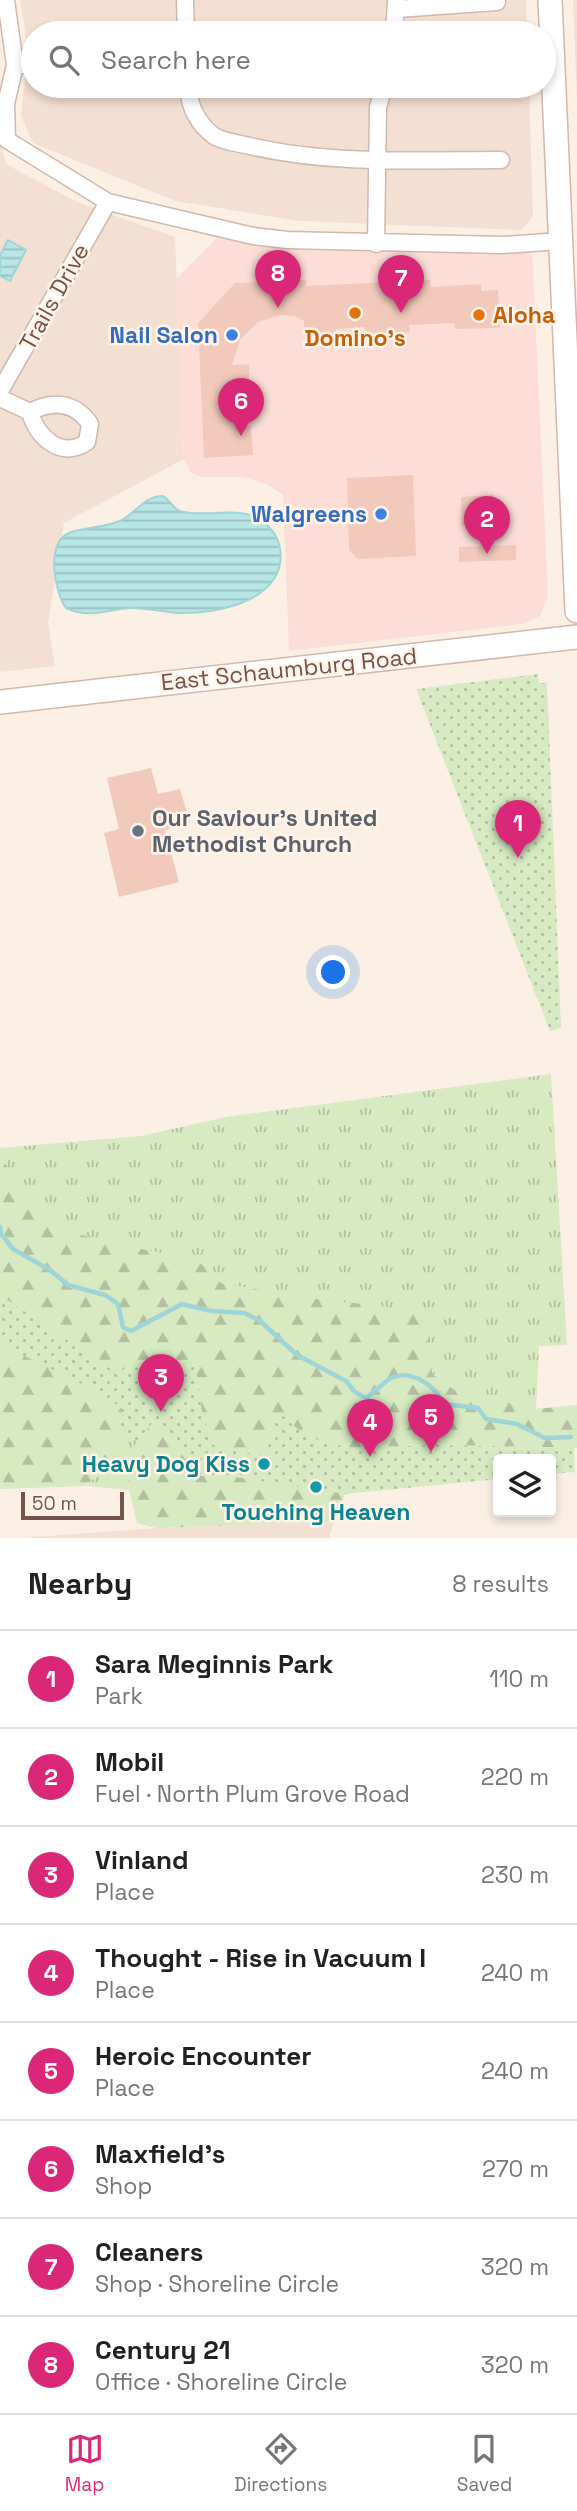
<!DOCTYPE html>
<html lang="en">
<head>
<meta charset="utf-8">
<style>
  body { margin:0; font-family:"Space Grotesk",sans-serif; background:#f6f6f6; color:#202124 }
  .controls { position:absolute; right:21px; bottom:21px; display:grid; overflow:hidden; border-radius:7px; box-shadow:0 4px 10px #0003 }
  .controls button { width:63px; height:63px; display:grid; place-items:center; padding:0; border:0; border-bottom:2px solid #e0e0e0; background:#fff; color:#202124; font:35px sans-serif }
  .scale { position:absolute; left:21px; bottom:18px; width:103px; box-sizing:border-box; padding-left:7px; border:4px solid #745349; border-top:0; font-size:19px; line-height:24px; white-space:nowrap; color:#745349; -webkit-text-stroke:5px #fff4ea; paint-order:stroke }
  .you { position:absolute; left:334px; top:973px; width:24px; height:24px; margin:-18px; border:5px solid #fff; border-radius:50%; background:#1a73e8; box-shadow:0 0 0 10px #1a73e833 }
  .badge { display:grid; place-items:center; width:46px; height:46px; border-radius:50%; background:#db2777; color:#fff; font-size:23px; font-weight:700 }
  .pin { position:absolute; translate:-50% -58px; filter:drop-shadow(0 2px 4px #0008) }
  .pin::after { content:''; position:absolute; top:37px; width:24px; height:21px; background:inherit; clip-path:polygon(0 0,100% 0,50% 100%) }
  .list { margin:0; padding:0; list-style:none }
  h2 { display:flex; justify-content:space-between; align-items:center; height:91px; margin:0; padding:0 28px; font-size:30px }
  h2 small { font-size:23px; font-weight:400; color:#757577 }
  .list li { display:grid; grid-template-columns:46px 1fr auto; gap:21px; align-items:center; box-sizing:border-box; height:98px; padding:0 28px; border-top:2px solid #e0e0e0 }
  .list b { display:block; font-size:26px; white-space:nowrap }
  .list p { margin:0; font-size:23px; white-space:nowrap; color:#757577 }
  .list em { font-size:23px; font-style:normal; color:#757577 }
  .icon { flex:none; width:38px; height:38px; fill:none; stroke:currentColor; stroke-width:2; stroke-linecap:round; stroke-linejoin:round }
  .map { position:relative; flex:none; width:577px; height:1538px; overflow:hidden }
  .search { position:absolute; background:#fff; box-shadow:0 4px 10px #0003; left:21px; right:21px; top:21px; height:77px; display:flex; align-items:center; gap:18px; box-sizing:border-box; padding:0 24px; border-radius:38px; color:#757577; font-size:26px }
  .sheet { height:875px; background:#fff }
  nav { display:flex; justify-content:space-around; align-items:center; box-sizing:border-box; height:98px; border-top:2px solid #e0e0e0; background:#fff; font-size:19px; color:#757577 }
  nav a { display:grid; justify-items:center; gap:4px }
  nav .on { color:#db2777 }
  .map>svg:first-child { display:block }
  .residential { fill:#f4e0d2 }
  .commercial { fill:#fcded7 }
  .grass { fill:url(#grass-tufts) }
  .forest { fill:url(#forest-firs) }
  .park { fill:url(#park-dots) }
  .water { fill:url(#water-rules); stroke:#9ed5d7; stroke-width:2 }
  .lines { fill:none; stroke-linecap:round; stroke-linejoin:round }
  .stream { stroke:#9ed5d7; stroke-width:4.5 }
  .building { fill:#f2cabb }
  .street-casing { stroke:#d0b8ad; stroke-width:19 }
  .secondary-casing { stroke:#d3b7aa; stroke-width:26 }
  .street { stroke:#fff; stroke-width:16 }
  .secondary { stroke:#fff; stroke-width:23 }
  .food-dot { fill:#e8710a; stroke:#fff4ea; stroke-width:2.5 }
  .shop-dot { fill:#3f7fe0; stroke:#fff4ea; stroke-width:2.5 }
  .worship-dot { fill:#6b7280; stroke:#fff4ea; stroke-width:2.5 }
  .culture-dot { fill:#0f9aa8; stroke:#fff4ea; stroke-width:2.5 }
  .labels { text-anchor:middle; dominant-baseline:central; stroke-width:5; stroke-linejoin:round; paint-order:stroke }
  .street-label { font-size:23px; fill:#745349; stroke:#fff4ea }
  .food-label { font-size:23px; font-weight:bold; fill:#c56008; stroke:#fff4ea; text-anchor:start }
  .shop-label { font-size:23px; font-weight:bold; fill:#366cbe; stroke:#fff4ea; text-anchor:end }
  .worship-label { font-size:23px; font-weight:bold; fill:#5b616d; stroke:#fff4ea; text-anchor:start }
  .culture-label { font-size:23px; font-weight:bold; fill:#0d838f; stroke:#fff4ea; text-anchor:end }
</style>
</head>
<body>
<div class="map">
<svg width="577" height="1538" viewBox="0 0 577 1538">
  <defs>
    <pattern id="grass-tufts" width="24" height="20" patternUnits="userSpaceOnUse" patternTransform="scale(1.75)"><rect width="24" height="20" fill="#d7eac2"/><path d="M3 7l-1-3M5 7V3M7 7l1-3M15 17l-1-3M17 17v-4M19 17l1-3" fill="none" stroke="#b3c0a0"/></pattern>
    <pattern id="forest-firs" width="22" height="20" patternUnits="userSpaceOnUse" patternTransform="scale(1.75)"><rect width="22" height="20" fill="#d7eac2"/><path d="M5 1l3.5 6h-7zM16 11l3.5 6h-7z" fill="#b3c0a0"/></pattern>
    <pattern id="park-dots" width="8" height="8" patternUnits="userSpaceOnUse" patternTransform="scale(1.75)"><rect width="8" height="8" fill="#d7eac2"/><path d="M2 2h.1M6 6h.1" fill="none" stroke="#b3c0a0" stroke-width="1.8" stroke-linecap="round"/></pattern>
    <pattern id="water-rules" width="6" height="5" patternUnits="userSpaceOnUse" patternTransform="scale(1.75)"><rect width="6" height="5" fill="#b8e5e6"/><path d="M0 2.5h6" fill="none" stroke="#9abcbc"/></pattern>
  </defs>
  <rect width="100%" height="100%" fill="#fcf0e4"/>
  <path class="residential" d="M20,0H526L527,33H33V86H529L533,216L522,230L299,221L175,201L33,143L21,115L28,49Z
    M573,0H577V100Z
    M0,140L6,164L77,202L175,237L184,459L64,523L48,623L55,666L0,672Z
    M334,1522L329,1538H21L156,1528Z"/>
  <path class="commercial" d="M223,232L532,246L548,596L540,616L522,624L289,651L283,495L266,484L243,477H201L191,473L184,459L175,280Z"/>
  <path class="grass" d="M551,1074L567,1345L539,1346L536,1409L453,1389L307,1298L220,1283L199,1262L60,1230L26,1194L0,1156V1148L141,1136L226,1117Z
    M122,1408L202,1413L128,1453L129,1490L86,1486L108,1464Z"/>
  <path class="forest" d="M0,1156L26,1194L60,1230L199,1262L221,1283L307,1298L428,1311L432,1374L453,1389L536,1409L577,1405V1448L439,1445L350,1448L307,1437L335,1483L345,1494L334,1522L156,1528L137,1523L129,1490L128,1453L152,1423L183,1454L192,1476L222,1475L202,1413L194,1362L122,1408C118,1446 114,1459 86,1486L0,1489Z"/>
  <path class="park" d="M538,674L539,683H547L561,1028L550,1031L416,689Z
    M0,1295L112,1370L195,1362L202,1413L213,1445L266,1457L274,1417L282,1415L307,1437L350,1448L439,1445L574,1448L575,1472L551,1474V1459H498V1479L345,1494L222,1475L192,1476L183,1454L152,1423L138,1441L119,1434L122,1408L82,1384L0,1344Z"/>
  <path class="water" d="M8,240L26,250L10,281L0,276V255Z
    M163,496C171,501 174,511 184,512C212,518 248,502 270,528C280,539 283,554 279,568C268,604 214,613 182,613C165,613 147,607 129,608C105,610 90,619 66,608C55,593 45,543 69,533C82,527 103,529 122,520C137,512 144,496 163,496Z"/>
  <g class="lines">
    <path class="stream" d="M0,1227L1,1234L13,1249L50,1270L68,1285L105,1295L118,1304L123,1327L131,1331L182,1304L211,1311L244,1313L259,1320L297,1355L346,1381L355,1392L366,1398C375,1392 384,1381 393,1377C414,1370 436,1387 444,1404L478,1408L486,1419L517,1424L545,1438L571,1437"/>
  </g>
  <path class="building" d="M306,280V286L430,280L431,287L481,284V291L498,290L500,328L455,329L454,323L409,325L410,332L365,333V327L336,329V335L305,336L304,321L295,316L281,315L258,322L240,340L232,365L249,364L250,393H245L246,426H251L253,455L204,458L198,323L235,283Z
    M413,475L416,556L358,559L349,550L347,478Z
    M494,495L495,524L462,526L461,497Z
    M516,545V560L459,562V547Z
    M151,768L158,794L180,789L190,823L165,830L179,882L119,897L104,833L119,829L107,778Z"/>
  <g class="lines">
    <g class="street-casing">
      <path id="street" d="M6,0L15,65L6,104L7,140L108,202L253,236L287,240L503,245L560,241
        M185,0L186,33
        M397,9L497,2
        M394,33L396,1
        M15,65H33
        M188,86C189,107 197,123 214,136C223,142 239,143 250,146C332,165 418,160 501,160
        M376,244L378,107L384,86
        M0,391L108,202
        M0,398L30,412C37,437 61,460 87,442L90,424C75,402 53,400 30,412"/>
    </g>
    <g class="secondary-casing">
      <path id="secondary" d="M550,0L577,611
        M0,702L577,637"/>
    </g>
    <use href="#street" class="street"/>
    <use href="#secondary" class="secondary"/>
  </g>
  <g class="food-dot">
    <circle cx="355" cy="313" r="7"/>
    <circle cx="479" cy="315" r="7"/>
  </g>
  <g class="shop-dot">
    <circle cx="232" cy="335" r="7"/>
    <circle cx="381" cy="514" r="7"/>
  </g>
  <circle class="worship-dot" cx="138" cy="831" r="7"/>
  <g class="culture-dot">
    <circle cx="264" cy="1464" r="7"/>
    <circle cx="316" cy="1487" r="7"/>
  </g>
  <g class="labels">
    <g class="street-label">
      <text transform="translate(54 297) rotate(-61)">Trails Drive</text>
      <text transform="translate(289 669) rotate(-6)">East Schaumburg Road</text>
    </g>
    <g class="food-label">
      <text x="493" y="315">Aloha</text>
      <text x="355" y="338" text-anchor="middle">Domino's</text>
    </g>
    <g class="shop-label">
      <text x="218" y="335">Nail Salon</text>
      <text x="367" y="514">Walgreens</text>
    </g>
    <g class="worship-label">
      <text x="152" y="818">Our Saviour's United<tspan x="152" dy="26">Methodist Church</tspan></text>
    </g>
    <g class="culture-label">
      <text x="250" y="1464">Heavy Dog Kiss</text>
      <text x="316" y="1512" text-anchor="middle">Touching Heaven</text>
    </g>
  </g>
</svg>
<div class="controls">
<button><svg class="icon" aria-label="layers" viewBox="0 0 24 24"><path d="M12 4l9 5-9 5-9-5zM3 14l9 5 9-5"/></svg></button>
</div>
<div class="scale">50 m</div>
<div class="you"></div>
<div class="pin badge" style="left:518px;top:858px">1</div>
<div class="pin badge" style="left:487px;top:554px">2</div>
<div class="pin badge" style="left:161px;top:1412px">3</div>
<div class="pin badge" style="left:370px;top:1457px">4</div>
<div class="pin badge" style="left:431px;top:1452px">5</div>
<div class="pin badge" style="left:241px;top:436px">6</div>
<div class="pin badge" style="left:401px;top:313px">7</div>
<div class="pin badge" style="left:278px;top:308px">8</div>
<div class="search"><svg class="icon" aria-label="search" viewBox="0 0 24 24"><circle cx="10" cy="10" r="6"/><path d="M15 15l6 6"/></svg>Search here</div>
</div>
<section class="sheet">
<h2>Nearby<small>8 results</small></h2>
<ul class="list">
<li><span class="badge">1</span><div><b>Sara Meginnis Park</b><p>Park</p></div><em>110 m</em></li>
<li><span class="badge">2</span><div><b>Mobil</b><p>Fuel · North Plum Grove Road</p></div><em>220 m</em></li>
<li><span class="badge">3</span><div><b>Vinland</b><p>Place</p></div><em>230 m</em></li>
<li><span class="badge">4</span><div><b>Thought - Rise in Vacuum I</b><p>Place</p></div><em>240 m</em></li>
<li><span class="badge">5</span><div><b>Heroic Encounter</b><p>Place</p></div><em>240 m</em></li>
<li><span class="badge">6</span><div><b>Maxfield's</b><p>Shop</p></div><em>270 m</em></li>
<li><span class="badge">7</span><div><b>Cleaners</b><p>Shop · Shoreline Circle</p></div><em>320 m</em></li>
<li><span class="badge">8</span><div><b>Century 21</b><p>Office · Shoreline Circle</p></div><em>320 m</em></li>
</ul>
</section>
<nav>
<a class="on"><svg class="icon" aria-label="map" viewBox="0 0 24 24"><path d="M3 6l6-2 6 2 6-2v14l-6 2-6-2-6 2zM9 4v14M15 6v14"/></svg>Map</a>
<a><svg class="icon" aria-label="directions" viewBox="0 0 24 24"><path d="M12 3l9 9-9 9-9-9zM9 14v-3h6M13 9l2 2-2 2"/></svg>Directions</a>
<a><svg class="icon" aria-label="saved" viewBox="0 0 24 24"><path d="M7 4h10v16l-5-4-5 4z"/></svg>Saved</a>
</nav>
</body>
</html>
